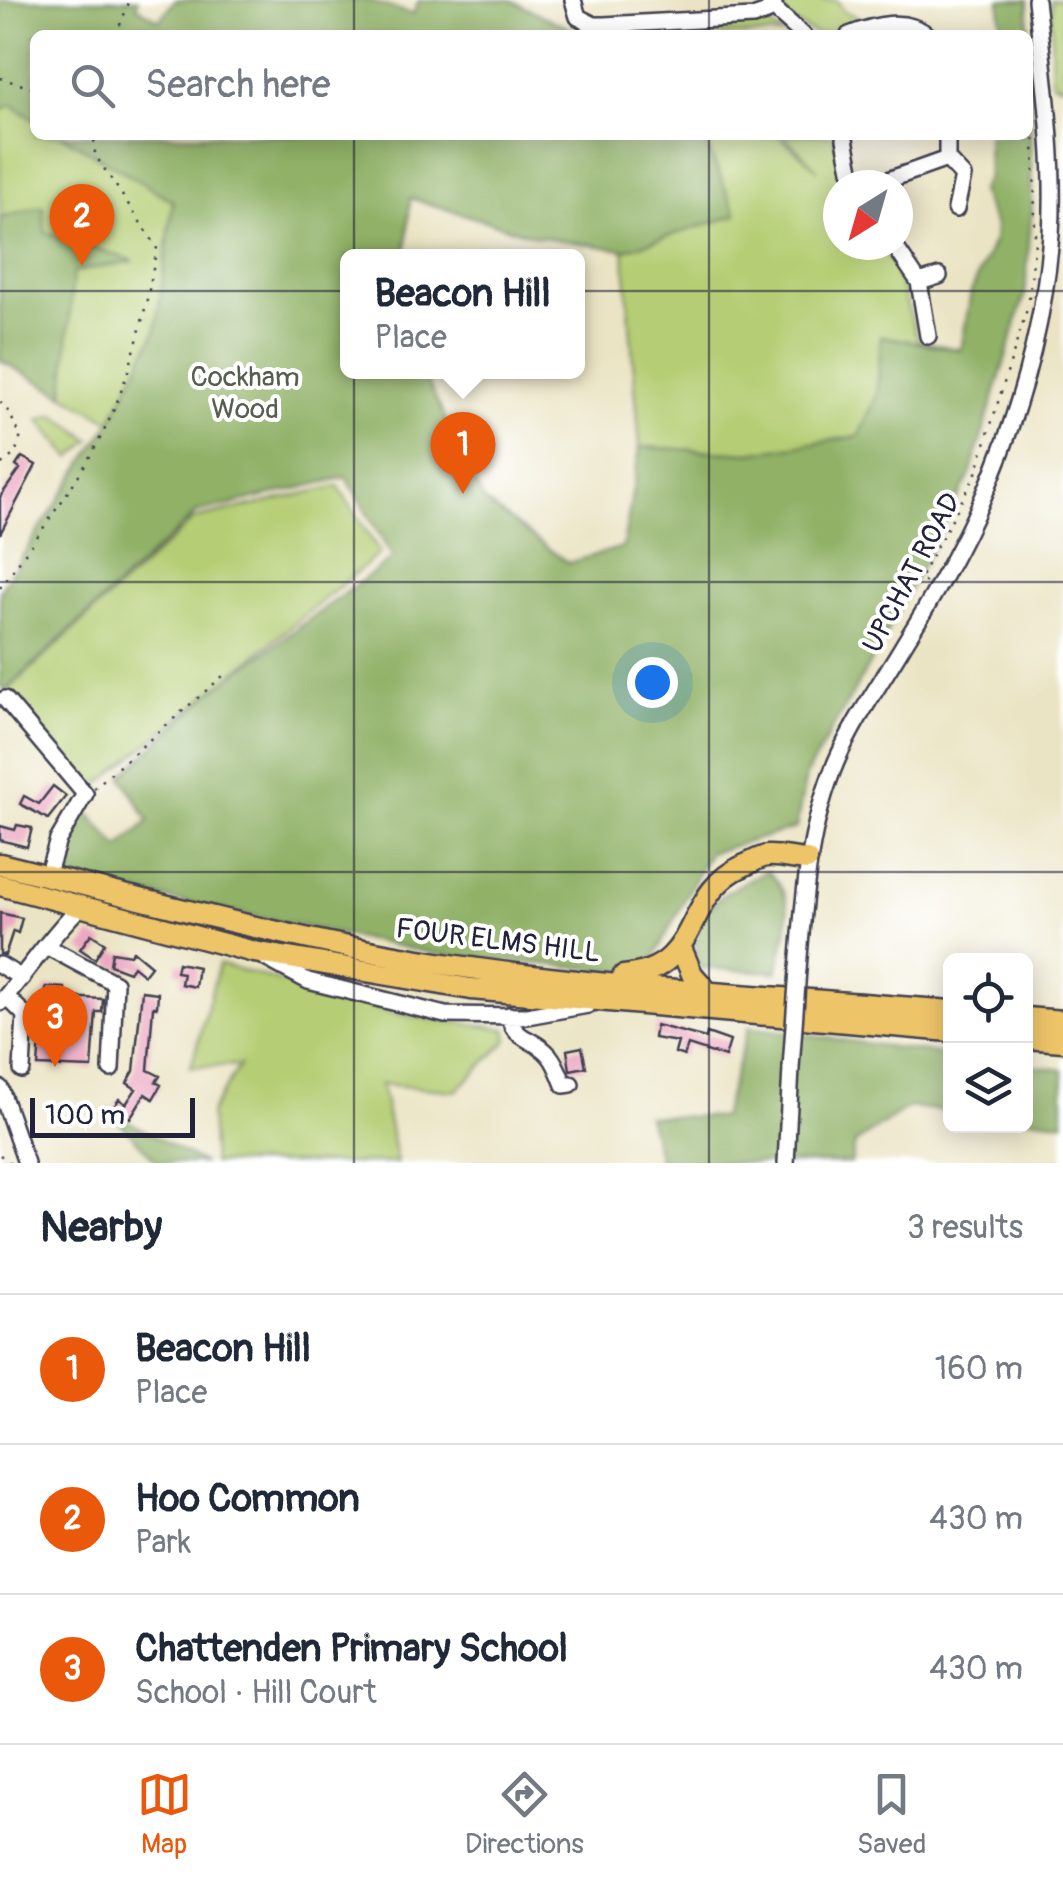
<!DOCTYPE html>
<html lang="en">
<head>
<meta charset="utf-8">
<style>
  body { margin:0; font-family:Pangolin,sans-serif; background:#f6f6f7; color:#1f2937 }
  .controls { position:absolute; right:30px; bottom:30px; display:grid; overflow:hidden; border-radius:15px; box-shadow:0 5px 25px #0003 }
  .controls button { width:90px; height:90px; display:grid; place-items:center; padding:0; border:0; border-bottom:2px solid #e0e1e3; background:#fff; color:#1f2937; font:50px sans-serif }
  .compass { position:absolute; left:823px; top:170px; width:90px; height:90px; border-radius:50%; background:#fff; box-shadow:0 5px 25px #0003; rotate:217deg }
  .scale { position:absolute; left:30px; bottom:25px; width:165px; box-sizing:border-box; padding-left:10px; border:5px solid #22223b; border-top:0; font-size:28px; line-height:35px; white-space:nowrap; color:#22223b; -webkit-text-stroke:8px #fff; paint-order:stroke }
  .you { position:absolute; left:652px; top:682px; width:35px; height:35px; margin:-25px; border:8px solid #fff; border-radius:50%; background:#1a73e8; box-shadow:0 0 0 15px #1a73e833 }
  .badge { display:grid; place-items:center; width:65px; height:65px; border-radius:50%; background:#ea580c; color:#fff; font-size:32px; font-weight:700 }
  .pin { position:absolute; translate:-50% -82px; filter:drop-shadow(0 2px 5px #0008) }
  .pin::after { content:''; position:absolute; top:52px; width:35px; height:30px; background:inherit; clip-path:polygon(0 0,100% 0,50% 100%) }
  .popup { position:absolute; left:340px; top:249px; width:245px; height:130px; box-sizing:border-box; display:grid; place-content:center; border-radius:15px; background:#fff; filter:drop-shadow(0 2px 8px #0005); font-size:32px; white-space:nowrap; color:#747a83 }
  .popup b { font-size:38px; color:#1f2937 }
  .popup::after { content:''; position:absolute; left:50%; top:100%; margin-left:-20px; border:20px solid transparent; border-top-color:#fff }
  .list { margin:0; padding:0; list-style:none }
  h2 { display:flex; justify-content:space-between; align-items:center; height:130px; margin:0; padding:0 40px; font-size:42px }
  h2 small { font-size:32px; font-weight:400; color:#747a83 }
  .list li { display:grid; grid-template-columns:65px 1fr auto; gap:30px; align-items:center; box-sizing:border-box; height:150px; padding:0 40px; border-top:2px solid #e0e1e3 }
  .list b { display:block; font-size:38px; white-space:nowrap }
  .list p { margin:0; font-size:32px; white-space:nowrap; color:#747a83 }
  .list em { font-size:32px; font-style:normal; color:#747a83 }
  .icon { flex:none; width:55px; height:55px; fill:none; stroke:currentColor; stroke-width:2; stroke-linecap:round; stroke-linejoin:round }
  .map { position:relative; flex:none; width:1063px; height:1163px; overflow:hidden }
  .search { position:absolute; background:#fff; box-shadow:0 5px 25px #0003; left:30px; right:30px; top:30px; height:110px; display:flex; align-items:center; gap:25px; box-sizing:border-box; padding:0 35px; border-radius:15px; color:#747a83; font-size:38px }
  .sheet { height:580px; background:#fff }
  nav { display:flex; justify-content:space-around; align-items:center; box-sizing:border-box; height:140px; border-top:2px solid #e0e1e3; background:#fff; font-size:28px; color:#747a83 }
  nav a { display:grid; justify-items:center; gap:5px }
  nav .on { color:#ea580c }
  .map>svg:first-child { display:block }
  .green { fill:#b5ce74; stroke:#6c7858; stroke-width:2.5 }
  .forest { fill:#90b166; stroke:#596a50; stroke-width:2.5 }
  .building { fill:#eca8c3 }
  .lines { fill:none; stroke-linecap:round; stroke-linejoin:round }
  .minor-casing { stroke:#403f50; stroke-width:20 }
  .major-casing { stroke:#403f50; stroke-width:25 }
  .path { stroke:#403f50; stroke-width:2.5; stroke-dasharray:2.5 8; stroke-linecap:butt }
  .minor { stroke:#fff; stroke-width:15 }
  .major { stroke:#eec469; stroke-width:20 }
  .minor-bridge-casing { stroke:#403f50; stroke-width:20; stroke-linecap:butt }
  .minor-bridge { stroke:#fff; stroke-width:15 }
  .grid { fill:none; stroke:#22223b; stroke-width:2.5; stroke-opacity:0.55 }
  .labels { text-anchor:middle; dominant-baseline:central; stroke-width:8; stroke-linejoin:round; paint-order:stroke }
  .park-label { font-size:28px; fill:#555e4f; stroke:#fff }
  .street-label { font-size:28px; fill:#22223b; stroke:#fff }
</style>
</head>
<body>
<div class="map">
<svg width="1063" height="1163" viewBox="0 0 1063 1163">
  <rect width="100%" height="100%" fill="#fff"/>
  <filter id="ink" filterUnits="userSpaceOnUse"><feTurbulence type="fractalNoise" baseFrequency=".01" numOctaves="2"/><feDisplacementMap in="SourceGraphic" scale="20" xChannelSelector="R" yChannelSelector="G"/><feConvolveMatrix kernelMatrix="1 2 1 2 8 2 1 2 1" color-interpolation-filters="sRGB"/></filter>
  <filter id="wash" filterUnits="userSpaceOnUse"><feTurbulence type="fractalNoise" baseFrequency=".0048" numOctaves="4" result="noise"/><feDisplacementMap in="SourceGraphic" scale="40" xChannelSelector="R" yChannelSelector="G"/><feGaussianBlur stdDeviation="2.25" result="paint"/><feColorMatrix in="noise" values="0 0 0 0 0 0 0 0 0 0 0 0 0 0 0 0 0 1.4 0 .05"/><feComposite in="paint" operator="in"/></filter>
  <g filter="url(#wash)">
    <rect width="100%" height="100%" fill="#ebe4c4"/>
    <path class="green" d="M780,0H837L843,10L864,21C817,37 820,43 779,10Z
      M1051,0H1063V86L1052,82Z
      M767,22L784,35H573V30L626,32Z
      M11,105L35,120V135H61L173,201L156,331L111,421L0,360V111Z
      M703,135H778L818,170L783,135H833L849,185H838V245H880L895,267L918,340L961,350L881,336L877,395L859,436L750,453L640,447L624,250L736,215Z
      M55,415L91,440L71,458L39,420Z
      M338,486L380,553L93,789L8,690L194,519Z
      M219,964L402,1015L506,1029L508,1040L456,1091L381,1084L397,1163H213L210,1113L240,1065L191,1067Z"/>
    <path class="forest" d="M0,0H138L136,6L159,20L175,0H365L413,14L419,0H510L573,30V35H35V120L11,105L0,111Z
      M1000,0H1028L1032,209L1025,294L970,475L874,656L806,775L796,828L709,853L646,973L441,955L61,877L82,806L119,848L149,821L122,776L216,688L393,558L346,477L196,513L5,691L0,685V590L111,421L156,331L173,201L61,135H702L737,215L624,250L535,236L410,198L406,256H348V372H423L484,501L568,563L623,547L640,447L750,453L859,436L877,395L881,336L961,350L971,292L994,240L995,226L980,191L988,176L987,135H1028V35H1002Z
      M43,206L45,232L134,261L73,272L64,395L0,360V218Z
      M767,871C801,902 785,933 777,972L699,968C698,958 694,944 695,935C703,900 739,884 767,871Z
      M749,1027L950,1055V1111L909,1107L855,1143L851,1163H660L648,1116L722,1117Z
      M1026,1065L1063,1070V1122L1026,1118Z
      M107,1109L202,1163H158Z"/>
    <g id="blocks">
      <path class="building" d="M22,457L36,465L0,534V497L20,469L16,466Z
        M53,786L66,796L48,819L20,804L24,796L39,804Z
        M17,825L32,828L27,847L0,840V826L15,830Z
        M0,913L22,918L18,933L13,931L5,955L0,954Z
        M91,934L105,943L95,959L80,949Z
        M133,951L151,966L144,975L133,966L129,972L110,965L112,952L130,955Z
        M178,963L198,967L195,987L181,984L183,973L176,972Z
        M46,987L65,988V997L103,999L102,1012H96L92,1068L38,1066L40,1040H35V1030L38,1012H41L42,1003H45Z
        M142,991L158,993L157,1007H153L148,1070L160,1076L156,1082L161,1085L153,1099L145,1094L130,1118L114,1107L119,1099L126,1104L136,1089L127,1083L134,1071Z
        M656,1025L706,1038L707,1033L730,1041L725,1057L688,1045L684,1056L675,1053L678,1042L654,1038Z
        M582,1047L586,1067L570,1070L567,1050Z"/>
    </g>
  </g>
  <g filter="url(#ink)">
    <use href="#blocks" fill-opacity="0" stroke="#403f50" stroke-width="2.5"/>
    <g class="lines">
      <g class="minor-casing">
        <path id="minor" d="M573,0L578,17L594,25H604L753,17L767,12L775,0
          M772,7L803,35
          M849,35C875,25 904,17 928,35
          M845,139L851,170L859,185
          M947,159L963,176L956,209
          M874,185L947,159V135
          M894,245L919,282L928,336
          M919,282L939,276
          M5,699L85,794L58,840L47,876
          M46,946L115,983L111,1069
          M267,959L308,981L445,1015L527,1016L588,1005
          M0,965L22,978
          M798,969C804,898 808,828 836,762C854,720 881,683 904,644C929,604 954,560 974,518C1014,430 1044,331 1051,234C1056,160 1044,75 1036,0
          M6,996L25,1015L22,1070
          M0,1003C28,971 50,936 80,907
          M509,1015C513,1041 534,1037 549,1055C556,1063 560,1075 564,1085L571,1084
          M0,1088L26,1163
          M786,1163L791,1068"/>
      </g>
      <g class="major-casing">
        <path id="major" d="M0,864C147,900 294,941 444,964C611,990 782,996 950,1011
          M0,885L254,952L471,989L950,1031
          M681,948L692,974L706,990
          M623,976C705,969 679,894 745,865C752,862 760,857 767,856C779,855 794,859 807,860
          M1026,1018L1063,1021
          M1026,1038L1063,1041"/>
      </g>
      <path class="path" d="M116,35L130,0
        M0,78L35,89
        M1029,298L1035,241L1034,116
        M0,402L8,411L21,436L15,454L0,465
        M926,583L920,578L975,476L1028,306
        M0,588C36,538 74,488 103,433C132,375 146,310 157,247L95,155L94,137L102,135
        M94,788L223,676
        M0,1155L10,1163"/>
      <use href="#minor" class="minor"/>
      <use href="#major" class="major"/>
      <g class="minor-bridge-casing">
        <path id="minor-bridge" d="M791,1068L798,969"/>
      </g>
      <use href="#minor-bridge" class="minor-bridge"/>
    </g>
  </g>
  <path class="grid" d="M354,0V35M709,0V35M354,135V1163M709,135V1163M0,291H1063M0,582H1063M0,872H1063"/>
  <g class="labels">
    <g class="park-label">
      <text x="245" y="377">Cockham<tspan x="245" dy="32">Wood</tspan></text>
    </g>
    <g class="street-label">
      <text transform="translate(912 573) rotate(-62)">UPCHAT ROAD</text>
      <text transform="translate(498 941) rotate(7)">FOUR ELMS HILL</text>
    </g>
  </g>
</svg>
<div class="controls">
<button><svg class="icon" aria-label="locate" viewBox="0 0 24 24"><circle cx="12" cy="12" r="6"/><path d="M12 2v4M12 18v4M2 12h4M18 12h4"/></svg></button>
<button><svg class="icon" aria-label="layers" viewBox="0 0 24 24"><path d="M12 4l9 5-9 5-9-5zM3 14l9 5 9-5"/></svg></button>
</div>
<svg class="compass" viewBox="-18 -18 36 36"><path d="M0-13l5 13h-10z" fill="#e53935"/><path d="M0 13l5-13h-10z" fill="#747a83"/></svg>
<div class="scale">100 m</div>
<div class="you"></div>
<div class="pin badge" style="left:463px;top:494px">1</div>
<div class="popup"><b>Beacon Hill</b>Place</div>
<div class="pin badge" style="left:82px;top:266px">2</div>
<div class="pin badge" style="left:55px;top:1067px">3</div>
<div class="search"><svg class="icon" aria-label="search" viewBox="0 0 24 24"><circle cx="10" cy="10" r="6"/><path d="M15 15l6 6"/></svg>Search here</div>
</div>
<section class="sheet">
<h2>Nearby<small>3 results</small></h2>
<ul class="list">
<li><span class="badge">1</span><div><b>Beacon Hill</b><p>Place</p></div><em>160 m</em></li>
<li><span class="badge">2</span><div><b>Hoo Common</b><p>Park</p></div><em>430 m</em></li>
<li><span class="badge">3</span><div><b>Chattenden Primary School</b><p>School · Hill Court</p></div><em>430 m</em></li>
</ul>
</section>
<nav>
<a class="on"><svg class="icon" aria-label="map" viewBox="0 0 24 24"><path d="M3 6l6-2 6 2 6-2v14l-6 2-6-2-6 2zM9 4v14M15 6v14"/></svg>Map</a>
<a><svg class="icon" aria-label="directions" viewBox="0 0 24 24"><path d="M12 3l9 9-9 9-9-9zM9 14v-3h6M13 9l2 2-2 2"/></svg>Directions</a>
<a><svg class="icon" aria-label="saved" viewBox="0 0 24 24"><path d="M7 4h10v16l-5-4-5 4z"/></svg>Saved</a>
</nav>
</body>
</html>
